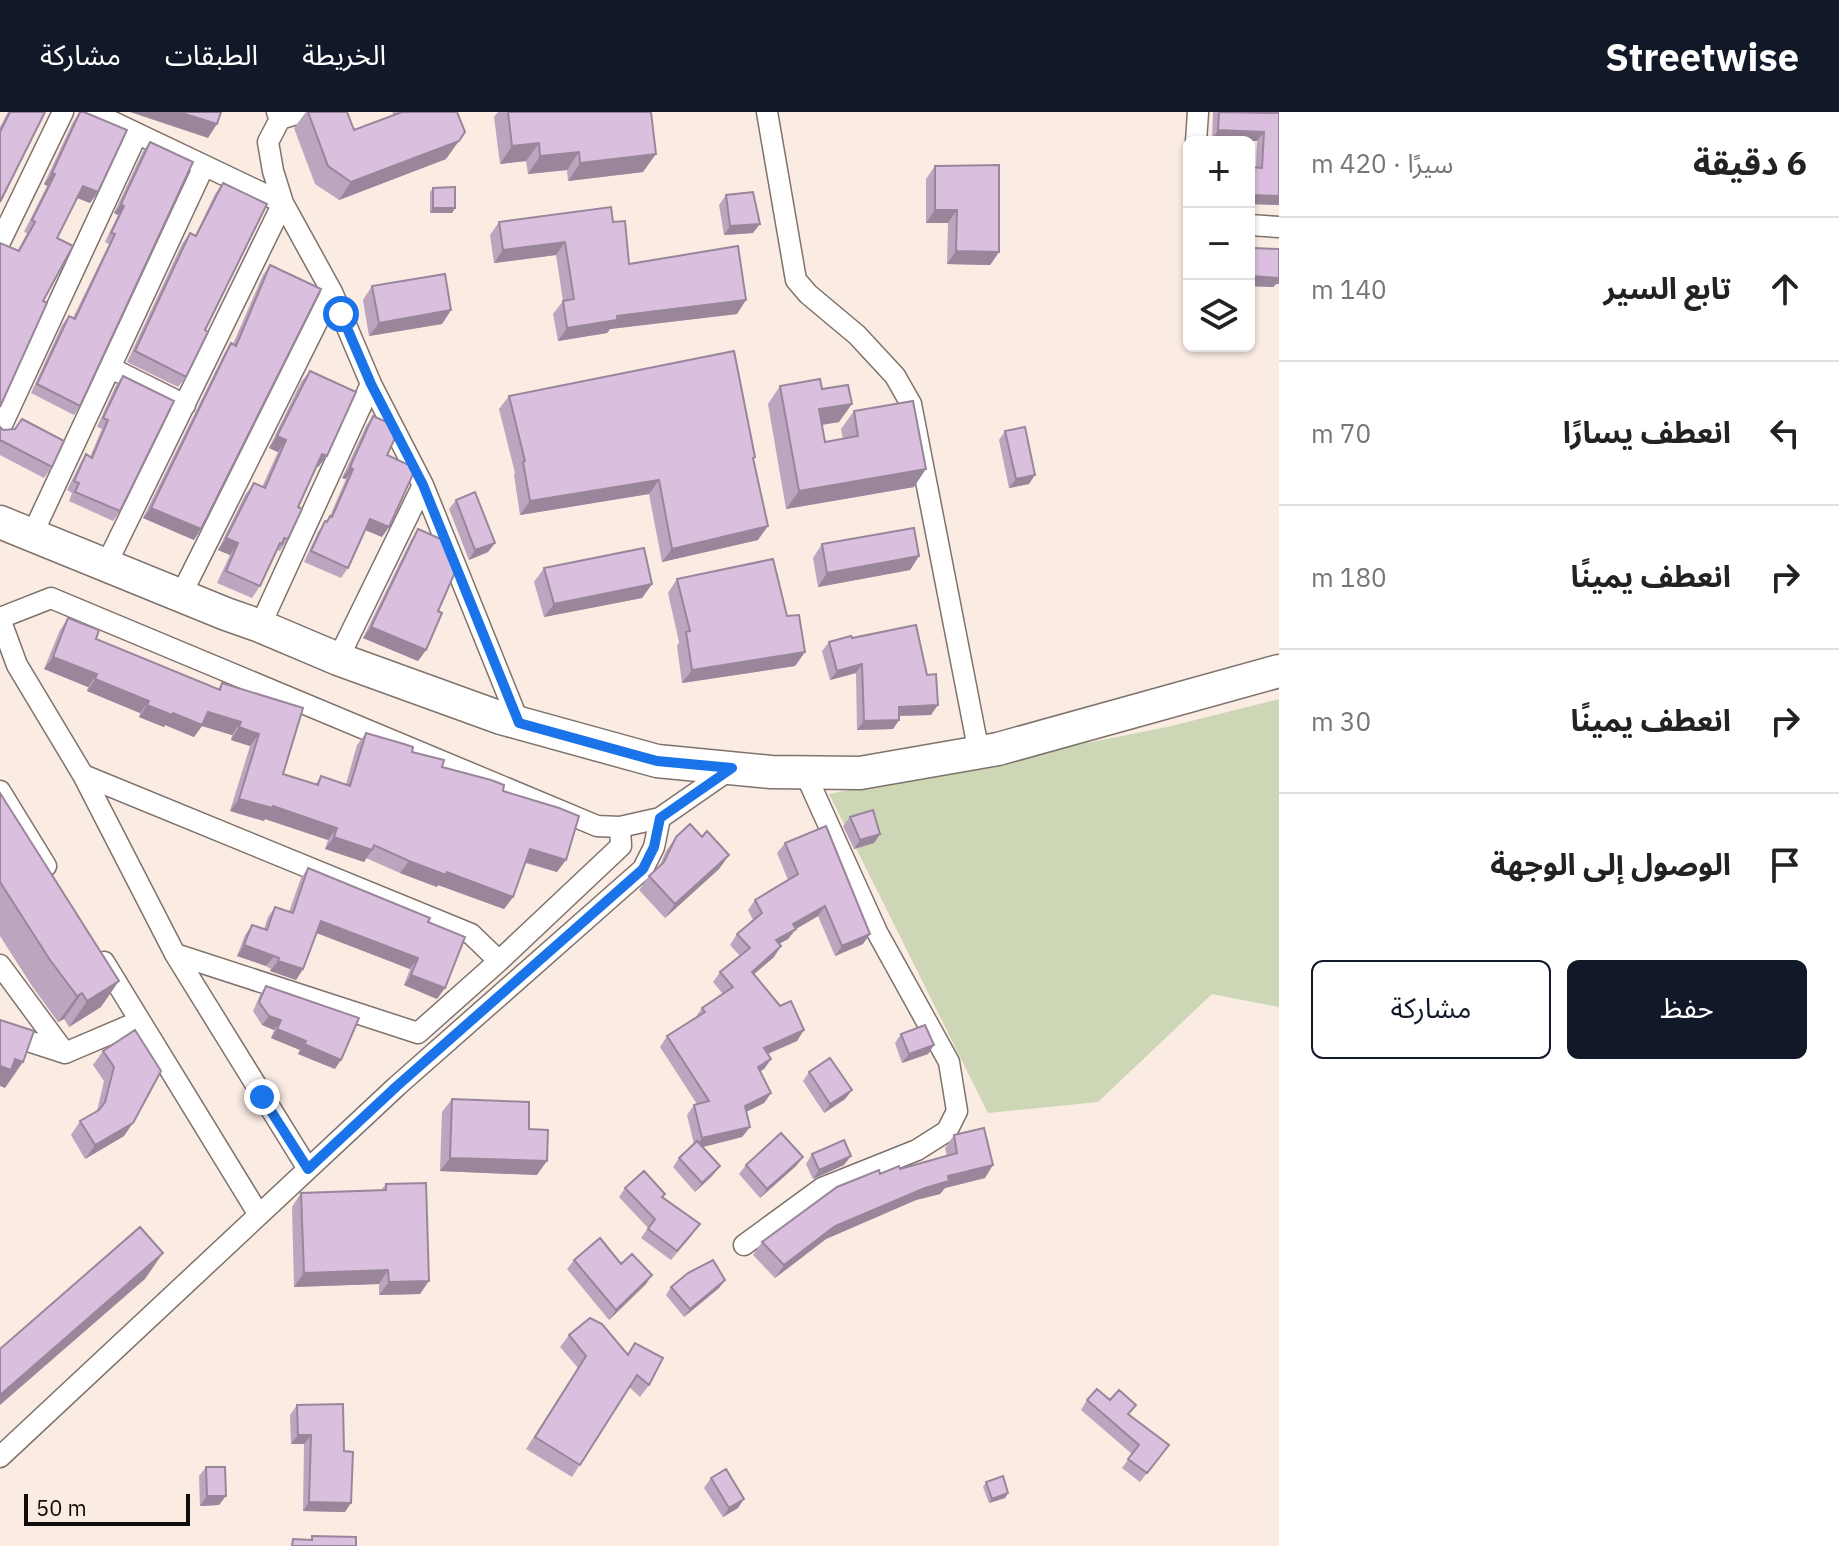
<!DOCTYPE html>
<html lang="ar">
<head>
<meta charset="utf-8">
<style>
  body { margin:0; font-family:"IBM Plex Sans","Noto Sans Arabic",sans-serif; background:#f2f2f2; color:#222; direction:rtl }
  .controls { position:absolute; right:24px; top:24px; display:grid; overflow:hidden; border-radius:12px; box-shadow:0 2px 6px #0004 }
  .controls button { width:72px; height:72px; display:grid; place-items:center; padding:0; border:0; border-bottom:2px solid #e0e0e0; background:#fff; color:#222; font:40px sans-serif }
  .scale { position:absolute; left:24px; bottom:20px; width:166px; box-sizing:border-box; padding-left:8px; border:4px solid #110d0a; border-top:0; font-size:22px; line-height:28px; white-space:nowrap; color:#110d0a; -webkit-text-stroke:6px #faebe3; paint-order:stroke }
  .stop { position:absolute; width:24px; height:24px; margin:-18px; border:6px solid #1a73e8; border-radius:50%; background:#fff }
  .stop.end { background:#1a73e8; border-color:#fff; box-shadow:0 2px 8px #0008 }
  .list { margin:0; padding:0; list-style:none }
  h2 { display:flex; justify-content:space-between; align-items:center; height:104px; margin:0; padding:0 32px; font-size:34px }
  h2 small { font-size:26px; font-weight:400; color:#767676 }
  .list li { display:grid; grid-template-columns:52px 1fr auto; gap:24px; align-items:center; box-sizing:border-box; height:144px; padding:0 32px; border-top:2px solid #e0e0e0 }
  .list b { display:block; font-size:30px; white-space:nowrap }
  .list em { font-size:26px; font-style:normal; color:#767676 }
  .actions { display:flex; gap:16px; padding:24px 32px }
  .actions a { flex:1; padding:18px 0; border:2px solid #111827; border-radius:12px; text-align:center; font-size:28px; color:#111827 }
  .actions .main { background:#111827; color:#fff }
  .icon { flex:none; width:44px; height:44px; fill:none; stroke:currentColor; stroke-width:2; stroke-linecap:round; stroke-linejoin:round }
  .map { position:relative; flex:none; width:1279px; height:1434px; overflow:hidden; direction:ltr }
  header { display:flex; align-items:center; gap:48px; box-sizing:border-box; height:112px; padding:0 40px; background:#111827; color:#fff }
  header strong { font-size:38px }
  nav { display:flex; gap:44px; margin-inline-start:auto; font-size:28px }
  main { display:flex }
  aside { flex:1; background:#fff }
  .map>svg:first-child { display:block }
  .green { fill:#cdd7b5 }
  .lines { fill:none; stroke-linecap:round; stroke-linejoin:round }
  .street-casing { stroke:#7f726b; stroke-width:23 }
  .primary-casing { stroke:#7f726b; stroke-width:35 }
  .street { stroke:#fff; stroke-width:20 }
  .primary { stroke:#fff; stroke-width:32 }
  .wall { fill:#bba5bf }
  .shaded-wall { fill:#99869b }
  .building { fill:#dac0de; stroke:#99869b; stroke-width:2 }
  .route { stroke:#1a73e8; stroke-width:10 }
</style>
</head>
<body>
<header>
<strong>Streetwise</strong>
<nav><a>الخريطة</a><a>الطبقات</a><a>مشاركة</a></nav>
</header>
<main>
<aside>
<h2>6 دقيقة<small>سيرًا · 420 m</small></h2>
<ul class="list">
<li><svg class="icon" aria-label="ahead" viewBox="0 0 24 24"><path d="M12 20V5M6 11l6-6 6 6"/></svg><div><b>تابع السير</b></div><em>140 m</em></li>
<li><svg class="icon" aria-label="left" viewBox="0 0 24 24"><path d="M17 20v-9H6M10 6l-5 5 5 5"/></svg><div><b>انعطف يسارًا</b></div><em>70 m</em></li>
<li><svg class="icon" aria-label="right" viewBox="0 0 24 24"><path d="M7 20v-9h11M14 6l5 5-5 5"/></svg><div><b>انعطف يمينًا</b></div><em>180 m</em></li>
<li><svg class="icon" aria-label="right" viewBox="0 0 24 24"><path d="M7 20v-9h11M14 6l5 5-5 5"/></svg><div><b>انعطف يمينًا</b></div><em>30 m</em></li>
<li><svg class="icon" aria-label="arrive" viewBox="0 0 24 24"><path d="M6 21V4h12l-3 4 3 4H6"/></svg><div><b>الوصول إلى الوجهة</b></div></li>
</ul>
<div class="actions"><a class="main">حفظ</a><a>مشاركة</a></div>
</aside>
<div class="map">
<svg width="1279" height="1434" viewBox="0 0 1279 1434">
  <rect width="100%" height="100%" fill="#faebe3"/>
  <path class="green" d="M1279,587V895L1212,882L1098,990L988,1001L829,682L1167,615Z"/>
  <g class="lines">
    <g class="street-casing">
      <path id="street" d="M92,0L283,91L106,453
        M277,0L280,7L268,30L273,59L283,91L332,180L371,272L423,373L519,611
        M767,0L796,168L808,182L857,223L895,264L911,292L979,641
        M280,7L303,0
        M1196,30L1198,0
        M1249,113L1279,115
        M0,130L63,0
        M111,256L185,293
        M0,317L137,22
        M32,423L204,54
        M181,483L332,180
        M0,506L51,486L597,714L620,715L660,706L732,656
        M0,507L17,553L83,663L175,842L308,1057
        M260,514L371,272
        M338,547L423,373
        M83,663L471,822L499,849
        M0,679L46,754
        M175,842L418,921L499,849L621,734L620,715
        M104,850L259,1103
        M0,853L65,941
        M0,920L65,941L140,909
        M744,1133L822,1076L917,1038L947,1019L957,999L949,950L877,820L805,661
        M0,1345L397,974L643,757L654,735L660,706"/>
    </g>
    <g class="primary-casing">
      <path id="primary" d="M0,410L226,502L260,514L338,547L501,606L657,649L771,660L860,661L998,637L1279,559"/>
    </g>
    <use href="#street" class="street"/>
    <use href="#primary" class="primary"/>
  </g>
  <path class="wall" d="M8,0H45L0,90V15Z
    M80,0L98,80L90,91L77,86L57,126L43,189L18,138L27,121L24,120L47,74L44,72L73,10Z
    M306,0H347L354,18L394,3L392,0H457L446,47L339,88L315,72L294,16Z
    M498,0H651L643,60L568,69L567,58L528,62L526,49L500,52L494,5Z
    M1213,0L1279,1V93L1249,92L1256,55L1257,29L1212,28Z
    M150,30L80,294L74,303L31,281L62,213L69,204L73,206L109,132L105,130L118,103L114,101L143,39Z
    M935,54L999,140L990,153L947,152L948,111H926V67Z
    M223,71L205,218L186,265L178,275L127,250L182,132L190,121L195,124L215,82Z
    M433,76L455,96L452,101H430V80Z
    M726,83L753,121L724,123L719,93Z
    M499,110H613L629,152L737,202L610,217L607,221L558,229L553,202L563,189L556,143L494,151L490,123Z
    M1252,136L1276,172L1273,175L1249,174V141Z
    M270,153L194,428L143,406L224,242L231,231L233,232L263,163Z
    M372,174L451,198L442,212L369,224L363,188Z
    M310,259L327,344L318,355L316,354L298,395L288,427L280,439L277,438L275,441L260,474L252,486L217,471L230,443L218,438L245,383L254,371L262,375L278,340L269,336L301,270Z
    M123,264L120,399L113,409L69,389L72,381L67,378L80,352L86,342L90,345L102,317L97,315L116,273Z
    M780,274L822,277L839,310L822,313L825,330L843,327L841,317L854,299L914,375L786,397L768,292Z
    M509,284L755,345L753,348L758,428L662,450L649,382L520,403L514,363L515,361L499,297Z
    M373,304L387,343L382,425L365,418L348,456L341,466L304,450L318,420L330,404L346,367L342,366L366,314Z
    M0,315L52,355L44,366L0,343Z
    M1005,319L1029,372L1009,376L999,328Z
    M456,388L495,431L488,440L469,448L449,397Z
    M418,417L438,499L426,538L418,549L363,526L411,428Z
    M822,432L919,444L910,458L818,475L813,446Z
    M544,456L652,472L642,486L544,505L534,470Z
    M677,467L787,504L805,540L795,554L682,571L677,534L679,530L668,481Z
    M68,506L96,527L218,577L222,571L303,596L283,662L315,673L321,664L346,672L357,633L366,621L412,640L442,655L503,679L557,760L525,751L513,785L504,797L438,773L437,775L400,761L366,746L364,750L325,737L328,728L265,707L264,709L230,699L250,634L231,628L232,623L202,614L194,625L165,613L164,615L139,605L140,601L87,579L88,575L44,557L60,518Z
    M852,526L931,603L899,604V608L893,617L857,618L856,561L830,568L822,539L829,530Z
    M0,681L101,895L69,915L64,907L58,910L32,874L0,824Z
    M850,705L880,722L874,731L854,737L843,714Z
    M676,725H702L729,743L719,757L665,806L639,778L649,764L659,755L666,739Z
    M785,731L863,832L835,844L818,804L796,817L788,827L779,832L774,845L754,862L797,929L768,942L771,947L764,957L760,959L771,981L764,991L746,1000L750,1015L742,1025L702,1035L713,1063L695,1080L673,1055L679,1046L694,1032L687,1003L694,993L697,992L660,935L667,924L695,906L702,896L723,882L713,870L720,860L740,844L730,833L737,822L753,808L748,798L755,788L788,768L777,741Z
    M308,756L428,810L437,887L404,873L410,857L317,821L303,857L296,868L270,859L271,857L266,854L237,844L245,823L252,813L264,817L268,805L275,795L289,800L301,766Z
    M266,874L335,957L298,942L300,938L271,926L274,918L262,913L253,899L260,883Z
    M135,918L124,1024L85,1047L71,1023L80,1009L97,999L104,969L93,953L103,939Z
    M901,922L934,933L928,942L902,951L895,931Z
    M809,960L852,978L845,987L824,1001L803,969Z
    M452,987L537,1063L440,1059L442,1000Z
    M954,1023L985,1066L945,1076L940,1082L916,1088L826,1127L775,1166L753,1143L762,1130L880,1062L947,1044L945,1036Z
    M812,1042L844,1053L813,1067L806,1052Z
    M803,1045L796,1054L760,1086L739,1062L746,1053Z
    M386,1072L420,1182L379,1183V1172L294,1175L292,1095L301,1081L381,1078Z
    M625,1076L665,1082L663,1085L693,1122L671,1148L641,1126L648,1116L619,1085Z
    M574,1148L621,1152L646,1172L609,1208L567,1157Z
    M725,1168L719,1176L684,1205L666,1183L671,1175Z
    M569,1223L627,1242L635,1231L649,1273L640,1285L629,1275L572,1365L526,1337L578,1256L560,1235Z
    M1087,1288L1129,1303L1169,1333L1140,1370L1122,1356L1132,1342L1081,1298Z
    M297,1293L345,1400L303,1399L304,1332H291L290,1303Z
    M206,1355L219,1393L200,1394L199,1364Z
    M711,1366L738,1396L723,1405L704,1376Z
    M986,1370L1008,1381L1005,1386L989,1391L983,1375Z"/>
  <path class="shaded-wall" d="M130,0H179L217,12L208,26Z
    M1218,18L1264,20L1257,29L1212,28Z
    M459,29L446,47L339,88L351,70Z
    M539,31L526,49L500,52L512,34Z
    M579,40L567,58L528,62L540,44Z
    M656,42L643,60L568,69L580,51Z
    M52,61L55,62L47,74L44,72Z
    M83,74L98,80L90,91L75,85Z
    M1249,83L1279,84V93L1249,92Z
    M121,92L124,94L118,103L114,101Z
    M433,96H455L452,101H430Z
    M935,98H957L948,111H926Z
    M760,112L753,121L724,123L730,114Z
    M565,130L556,143L494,151L503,138Z
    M956,139L999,140L990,153L947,152Z
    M1279,163V172H1276L1273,175L1249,174V167L1251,164Z
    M746,188L737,202L610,217L607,221L558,229L567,216L617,204Z
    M451,198L442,212L369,224L379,211Z
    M852,292L839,310L807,315L819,297Z
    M277,324L286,328L278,340L269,336Z
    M322,342L327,344L318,355L314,353Z
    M350,355L353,357L346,367L342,366Z
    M926,357L914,375L786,397L799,379Z
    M1035,363L1029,372L1009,376L1016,367Z
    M659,368L649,382L520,403L530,389Z
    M151,396L201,417L194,428L143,406Z
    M370,407L389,415L382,425L363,417Z
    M768,414L758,428L662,450L672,437Z
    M226,426L238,431L230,443L218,438Z
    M495,431L488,440L469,448L475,438Z
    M919,444L910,458L818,475L827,461Z
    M652,472L642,486L544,505L554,492Z
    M371,515L426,538L418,549L363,526Z
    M805,540L795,554L682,571L692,558Z
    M53,545L97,562L88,575L44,557Z
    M862,552L856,561L830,568L837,559Z
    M95,567L149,589L140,601L87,579Z
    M147,593L173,601L208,600L241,610L232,623L202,614L194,625L165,613L164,615L139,605Z
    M938,593L931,603L892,604L899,595Z
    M899,608L893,617L857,618L864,609Z
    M239,615L259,622L250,634L231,628Z
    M239,687L273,694L337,716L328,728L265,707L264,709L230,699Z
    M880,722L874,731L854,737L860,728Z
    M334,725L372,738L364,750L325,737Z
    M530,737L566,748L557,760L522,749Z
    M729,743L719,757L665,806L675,792Z
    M409,749L447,760L513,785L504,797L438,773L437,775L400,761Z
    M825,794L818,804L796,817L788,827L768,838L776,828L793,812Z
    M321,809L418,846L410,857L314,820Z
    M870,822L863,832L835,844L842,834Z
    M244,833L274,844L266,854L237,844Z
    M781,834L774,845L745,870L752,860Z
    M278,849L303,857L296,868L270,859Z
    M411,863L445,876L437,887L404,873Z
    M119,869L101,895L69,915L87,889Z
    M82,881L64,907L58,910L77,884Z
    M269,904L281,908L274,918L262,913Z
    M277,917L306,929L300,938L271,926Z
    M804,918L797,929L757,946L764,936Z
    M304,932L341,948L335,957L298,942Z
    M934,933L928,942L902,951L909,942Z
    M15,947L23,950L5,976L0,974V954Z
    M771,947L764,957L751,965L758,955Z
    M852,978L845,987L824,1001L830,992Z
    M771,981L764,991L738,1004L745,994Z
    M133,1011L124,1024L85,1047L95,1033Z
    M750,1015L742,1025L695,1037L702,1026Z
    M851,1044L844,1053L813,1067L819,1058Z
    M803,1045L796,1054L760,1086L767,1077Z
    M450,1046L547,1049L537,1063L440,1059Z
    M993,1053L985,1066L945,1076L940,1082L916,1088L826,1127L775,1166L784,1153L835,1114L948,1064Z
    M720,1054L713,1063L695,1080L702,1071Z
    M163,1141L145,1167L0,1293V1283Z
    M388,1158L379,1172L294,1175L304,1161Z
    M652,1163L646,1172L609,1208L616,1198Z
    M725,1168L719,1176L684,1205L690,1197Z
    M429,1169L420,1182L379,1183L389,1170Z
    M298,1323H311L304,1332H291Z
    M1008,1381L1005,1386L989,1391L992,1387Z
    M207,1384H226L219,1393L200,1394Z
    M744,1387L738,1396L723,1405L729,1396Z
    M309,1390L351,1391L345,1400L303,1399Z"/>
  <path class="building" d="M10,0H45L0,90V20Z
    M80,0H84L127,18L98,80L83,74L57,126L73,134L43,189L47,191L0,295V131L19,139L35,110L32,108L55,62L52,61Z
    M179,0H221L217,12Z
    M308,0H347L354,18L402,0H457L465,20L459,29L351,70L328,54Z
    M508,0H651L656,42L580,51L579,40L540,44L539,31L512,34Z
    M1219,0L1279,1V84L1249,83V55L1262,56L1264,20L1218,18Z
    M150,30L193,50L80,294L37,272L69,204L75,207L115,122L111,121L124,94L121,92Z
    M999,53V140L956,139L957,98H935V54Z
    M223,71L267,92L205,218L208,220L186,265L135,239L190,121L196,124Z
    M455,75V96H433V76Z
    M753,80L760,112L730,114L726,83Z
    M611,95L613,110L625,109L629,152L738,134L746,188L617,204V208L567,216L563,189L574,187L565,130L503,138L499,110Z
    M1252,136L1279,137V166L1251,164Z
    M270,153L321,177L201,417L151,396L231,231L236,234Z
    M445,162L451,198L379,211L372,174Z
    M734,239L755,345L753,346L768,414L672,437L659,368L530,389L523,350L525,349L509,284Z
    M310,259L356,280L327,344L322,342L298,395L302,397L288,427L284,426L282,432L280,431L260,474L226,459L238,431L226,426L254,371L265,376L286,328L277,324Z
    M123,264L174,289L120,399L75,380L79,371L74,369L86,342L92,346L108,308L103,306Z
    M820,267L822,277L848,273L852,292L819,297L825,330L858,324L854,299L913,289L926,357L799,379L780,274Z
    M373,304L389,311L396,324L387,343L411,354L414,360L389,415L370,407L348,456L311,439L325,409L327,410L330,404L332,405L353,357L350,355Z
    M22,307L64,329L52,355L0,328V315L3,318L15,317Z
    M1025,315L1035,363L1016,367L1005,319Z
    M475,380L495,431L475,438L456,388Z
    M914,416L919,444L827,461L822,432Z
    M418,417L443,428L456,458L438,499L442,501L426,538L371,515Z
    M644,436L652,472L554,492L544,456Z
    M773,447L787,504L799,503L805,540L692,558L686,520L690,519L677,467Z
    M68,506L99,518L96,527L220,578L222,571L303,596L283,662L318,673L321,664L350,674L366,621L404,632L413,635L412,640L444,648L442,655L491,668L504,673L503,679L559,696L579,704L566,748L530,737L513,785L447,760L446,763L409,749L374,733L372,738L334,725L337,716L273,694L272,696L239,687L259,622L239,615L241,610L208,600L202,613L173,601L172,603L147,593L149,589L95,567L97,562L53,545Z
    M916,513L927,563L936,562L938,593L899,595V608L864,609L862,552L837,559L829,530L851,524L852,526Z
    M0,681L119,869L87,889L82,881L77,884L50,848L0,770Z
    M873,698L880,722L860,728L850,705Z
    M690,712L702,725L707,719L729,743L675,792L649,764L664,750L676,725Z
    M826,714L870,822L842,834L825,794L793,812L796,817L776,828L781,834L752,860L780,894L791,889L804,918L764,936L771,947L758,955L771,981L745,994L750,1015L702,1026L694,993L709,989L667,924L705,900L702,896L733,875L720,860L750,836L737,822L762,801L755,788L798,762L785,731Z
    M308,756L430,806L428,810L465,825L445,876L411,863L418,846L321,809L303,857L278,849L279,846L274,844L244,833L252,813L267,818L275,795L293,801Z
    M266,874L359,906L341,948L304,932L306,929L277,917L281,908L269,904L259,890Z
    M0,908L34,919L23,950L15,947L11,958L0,954Z
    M925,913L934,933L909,942L901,922Z
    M135,918L161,959L133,1011L95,1033L80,1009L99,998L105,990L114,955L103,939Z
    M830,946L852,978L830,992L809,960Z
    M452,987L529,990V1017L548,1018L547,1049L450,1046Z
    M984,1016L993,1053L948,1064L949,1069L925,1076L835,1114L784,1153L762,1130L837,1075L879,1058L880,1062L899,1054L900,1057L957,1041L954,1023Z
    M781,1021L803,1045L767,1077L746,1053Z
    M844,1028L851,1044L819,1058L812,1042Z
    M697,1029L720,1054L702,1071L679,1046Z
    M644,1059L665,1082L662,1085L700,1112L677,1139L648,1117L655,1107L625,1076Z
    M426,1071L429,1169L389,1170L388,1158L304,1161L301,1081L386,1078V1072Z
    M140,1115L163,1141L0,1283V1237Z
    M600,1126L621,1152L632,1142L652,1163L616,1198L574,1148Z
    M713,1148L725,1168L690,1197L671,1175L688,1161Z
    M590,1206L602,1212L628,1243L635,1231L663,1246L649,1273L637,1263L580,1353L535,1325L586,1244L569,1223Z
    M1097,1277L1110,1288L1119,1278L1136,1293L1128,1302L1169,1333L1147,1361L1128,1347L1139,1333L1087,1288Z
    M343,1292L344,1339L353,1340L351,1391L309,1390L311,1323H298L297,1293Z
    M206,1355H225L226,1384H207Z
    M726,1357L744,1387L729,1396L711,1366Z
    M1003,1364L1008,1381L992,1387L986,1370Z
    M312,1424L356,1425V1434H292L293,1427L312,1428Z"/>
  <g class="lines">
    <path class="route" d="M262,985L308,1057L397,974L643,757L654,735L660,706L732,656L657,649L519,611L423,373L371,272L341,202"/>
  </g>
</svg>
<div class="controls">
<button>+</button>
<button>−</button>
<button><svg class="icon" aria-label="layers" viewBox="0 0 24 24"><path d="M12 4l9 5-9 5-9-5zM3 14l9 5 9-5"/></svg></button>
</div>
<div class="scale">50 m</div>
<div class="stop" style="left:341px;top:202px"></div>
<div class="stop end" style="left:262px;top:985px"></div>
</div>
</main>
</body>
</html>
